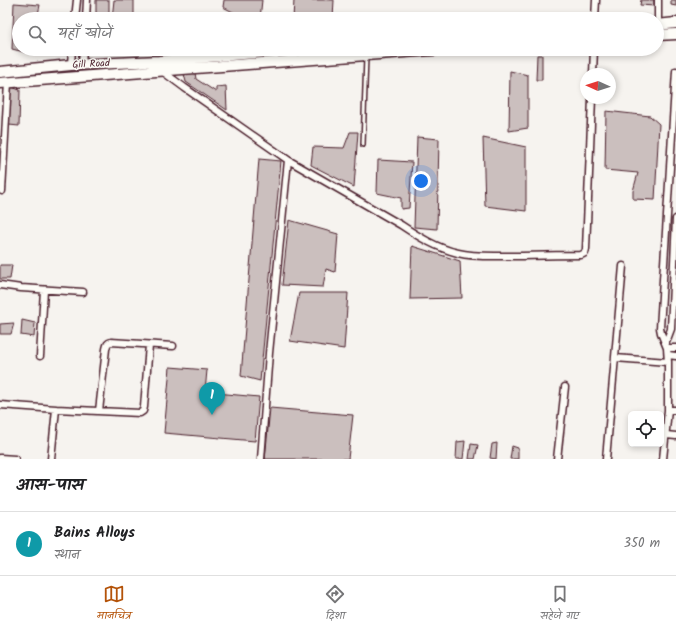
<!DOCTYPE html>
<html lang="hi">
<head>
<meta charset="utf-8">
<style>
  body { margin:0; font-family:Kalam,"Playpen Sans Deva",sans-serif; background:#f6f6f6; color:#202124 }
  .controls { position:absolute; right:12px; bottom:12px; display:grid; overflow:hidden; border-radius:6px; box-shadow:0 2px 6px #0003 }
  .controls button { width:36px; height:36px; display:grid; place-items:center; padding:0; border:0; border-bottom:1px solid #e0e0e0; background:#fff; color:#202124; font:20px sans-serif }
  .compass { position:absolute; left:580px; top:68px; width:36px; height:36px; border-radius:50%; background:#fff; box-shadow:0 2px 6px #0003; rotate:273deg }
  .you { position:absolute; left:421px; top:181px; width:14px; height:14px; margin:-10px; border:3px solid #fff; border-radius:50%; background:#1a73e8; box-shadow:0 0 0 6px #1a73e833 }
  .badge { display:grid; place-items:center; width:26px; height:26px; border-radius:50%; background:#b45309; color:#fff; font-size:13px; font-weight:700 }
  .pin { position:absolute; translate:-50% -33px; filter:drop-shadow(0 1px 2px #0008) }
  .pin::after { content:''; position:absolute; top:21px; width:14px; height:12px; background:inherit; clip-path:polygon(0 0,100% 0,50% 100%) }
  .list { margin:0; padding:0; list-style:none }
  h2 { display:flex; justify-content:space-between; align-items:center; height:52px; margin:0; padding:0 16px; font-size:17px }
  h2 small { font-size:13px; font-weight:400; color:#757577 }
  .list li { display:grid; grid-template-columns:26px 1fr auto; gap:12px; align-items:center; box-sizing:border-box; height:64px; padding:0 16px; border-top:1px solid #e0e0e0 }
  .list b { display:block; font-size:15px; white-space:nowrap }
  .list p { margin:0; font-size:13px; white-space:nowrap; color:#757577 }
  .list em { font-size:13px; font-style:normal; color:#757577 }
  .icon { flex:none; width:22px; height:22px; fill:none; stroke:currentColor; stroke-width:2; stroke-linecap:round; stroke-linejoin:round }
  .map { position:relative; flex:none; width:676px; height:459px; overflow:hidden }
  .search { position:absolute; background:#fff; box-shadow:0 2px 6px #0003; left:12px; right:12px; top:12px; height:44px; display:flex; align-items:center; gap:10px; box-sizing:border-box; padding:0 14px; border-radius:22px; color:#757577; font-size:15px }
  .sheet { height:116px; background:#fff }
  nav { display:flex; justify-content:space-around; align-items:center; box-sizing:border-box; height:56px; border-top:1px solid #e0e0e0; background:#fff; font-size:11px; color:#757577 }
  nav a { display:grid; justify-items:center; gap:2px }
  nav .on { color:#b45309 }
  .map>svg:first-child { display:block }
  .building { fill:#cbbfbe; stroke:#4a1f2b }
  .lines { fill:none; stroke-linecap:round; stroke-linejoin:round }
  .service-casing { stroke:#4a1f2b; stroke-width:6 }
  .minor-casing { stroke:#4a1f2b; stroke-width:9 }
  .primary-casing { stroke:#4a1f2b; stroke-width:13 }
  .service { stroke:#fdfcf7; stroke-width:3 }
  .minor { stroke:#fdfcf7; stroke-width:6 }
  .primary { stroke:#fdfcf7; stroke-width:10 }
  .labels { text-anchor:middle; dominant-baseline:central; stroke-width:3; stroke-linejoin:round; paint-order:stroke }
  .street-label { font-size:10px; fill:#4a1f2b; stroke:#fdfcf7 }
</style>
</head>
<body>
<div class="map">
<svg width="676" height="459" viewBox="0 0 676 459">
  <rect width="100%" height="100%" fill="#f6f3ef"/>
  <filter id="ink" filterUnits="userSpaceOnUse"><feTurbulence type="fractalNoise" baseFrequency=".025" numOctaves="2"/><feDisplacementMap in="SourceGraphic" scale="8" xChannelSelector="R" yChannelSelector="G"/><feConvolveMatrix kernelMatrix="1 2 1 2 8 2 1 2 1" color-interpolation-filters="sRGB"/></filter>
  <g filter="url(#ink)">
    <path class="building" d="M96,0H109V16L108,18L96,13Z
      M114,0H134V19H112Z
      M224,0H262L260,19H247L223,7Z
      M294,0H334L333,19H293Z
      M641,0H654V6L640,5Z
      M671,0H676V6L671,5Z
      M14,3L40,5L37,19H19V49H29L28,53L12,49Z
      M537,55H542V80H536Z
      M510,71L528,75V128L509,131Z
      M195,73L196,79L216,92V87L226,86L227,110L186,82L184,74Z
      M11,87L20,90L19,126L9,125Z
      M606,111L650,116L659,124L655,200L633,199V191L638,173L605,170Z
      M350,132H358L354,187L311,165L313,147L344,148Z
      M417,137L439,139L437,229L414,227Z
      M483,138L526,147V211L485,206Z
      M259,159L281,161L260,381L241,376Z
      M378,160L412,162L409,208L401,209V198L377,193Z
      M289,220L338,234L335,272L326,269L323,287L282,285Z
      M412,246L460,261L462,298L410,299Z
      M0,265H12L10,279H0Z
      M299,293H348L344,349L290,341Z
      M22,320L35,323L34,337L21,335Z
      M14,323L11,334H0V324Z
      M170,367L207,370L205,392L259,397L255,441L164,433Z
      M270,408L353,415L348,459H265Z
      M465,441L463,459H456L457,442Z
      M497,443L496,459L490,458L492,444Z
      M471,444L478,445L475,459H469Z
      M512,446L518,448V459H510Z"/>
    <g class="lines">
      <g class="service-casing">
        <path id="service" d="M363,145L366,57"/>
      </g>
      <g class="minor-casing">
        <path id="minor" d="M75,19L77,0
          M86,19L87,0
          M595,19L596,0
          M658,25V0
          M71,65L72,49
          M82,65L83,49
          M162,71L185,88L288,160
          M593,74L594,49
          M2,191L8,82
          M0,285L21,288L83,292
          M665,343L668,337L671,329L676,219
          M667,348H676
          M668,355L676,356
          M40,356L44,290
          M615,358L668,362
          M0,405L56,409L140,413L143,411L144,407L149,345
          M668,410H676
          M99,411L106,349C107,345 107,343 111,342L173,346
          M666,435L676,436
          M0,458L15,459
          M51,459L56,409
          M261,459L269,353L288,160L401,225C419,237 437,248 458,253C474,257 491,256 507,256C532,256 557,255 581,255L585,253L586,249L592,98
          M557,459L565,387
          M606,459L623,266
          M663,459L668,410V362L667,348L661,333L660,328L676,71"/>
      </g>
      <g class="primary-casing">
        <path id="primary" d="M657,25L676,23
          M657,35L676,34
          M0,72L71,65L159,61L301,49
          M0,83L444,49"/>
      </g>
      <use href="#service" class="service"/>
      <use href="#minor" class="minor"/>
      <use href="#primary" class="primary"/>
    </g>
  </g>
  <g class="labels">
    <g class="street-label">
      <text transform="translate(91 64) rotate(-3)">Gill Road</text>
    </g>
  </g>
</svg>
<div class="controls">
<button><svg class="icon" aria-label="locate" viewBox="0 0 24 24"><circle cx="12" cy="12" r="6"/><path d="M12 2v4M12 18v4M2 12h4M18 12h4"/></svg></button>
</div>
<svg class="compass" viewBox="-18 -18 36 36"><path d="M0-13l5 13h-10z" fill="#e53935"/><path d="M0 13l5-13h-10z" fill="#757577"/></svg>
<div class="you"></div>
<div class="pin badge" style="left:212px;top:415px;background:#0f9aa8">1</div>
<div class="search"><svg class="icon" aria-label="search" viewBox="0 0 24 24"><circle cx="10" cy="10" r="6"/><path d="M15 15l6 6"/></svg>यहाँ खोजें</div>
</div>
<section class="sheet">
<h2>आस-पास<small></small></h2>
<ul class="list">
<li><span class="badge" style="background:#0f9aa8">1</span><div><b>Bains Alloys</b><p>स्थान</p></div><em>350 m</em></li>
</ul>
</section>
<nav>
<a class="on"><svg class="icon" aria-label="map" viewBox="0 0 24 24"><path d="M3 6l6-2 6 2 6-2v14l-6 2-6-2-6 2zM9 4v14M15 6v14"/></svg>मानचित्र</a>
<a><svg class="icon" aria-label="directions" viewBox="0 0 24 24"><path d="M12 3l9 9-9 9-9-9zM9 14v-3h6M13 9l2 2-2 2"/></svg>दिशा</a>
<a><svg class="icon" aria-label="saved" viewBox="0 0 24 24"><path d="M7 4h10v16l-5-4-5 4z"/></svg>सहेजे गए</a>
</nav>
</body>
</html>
